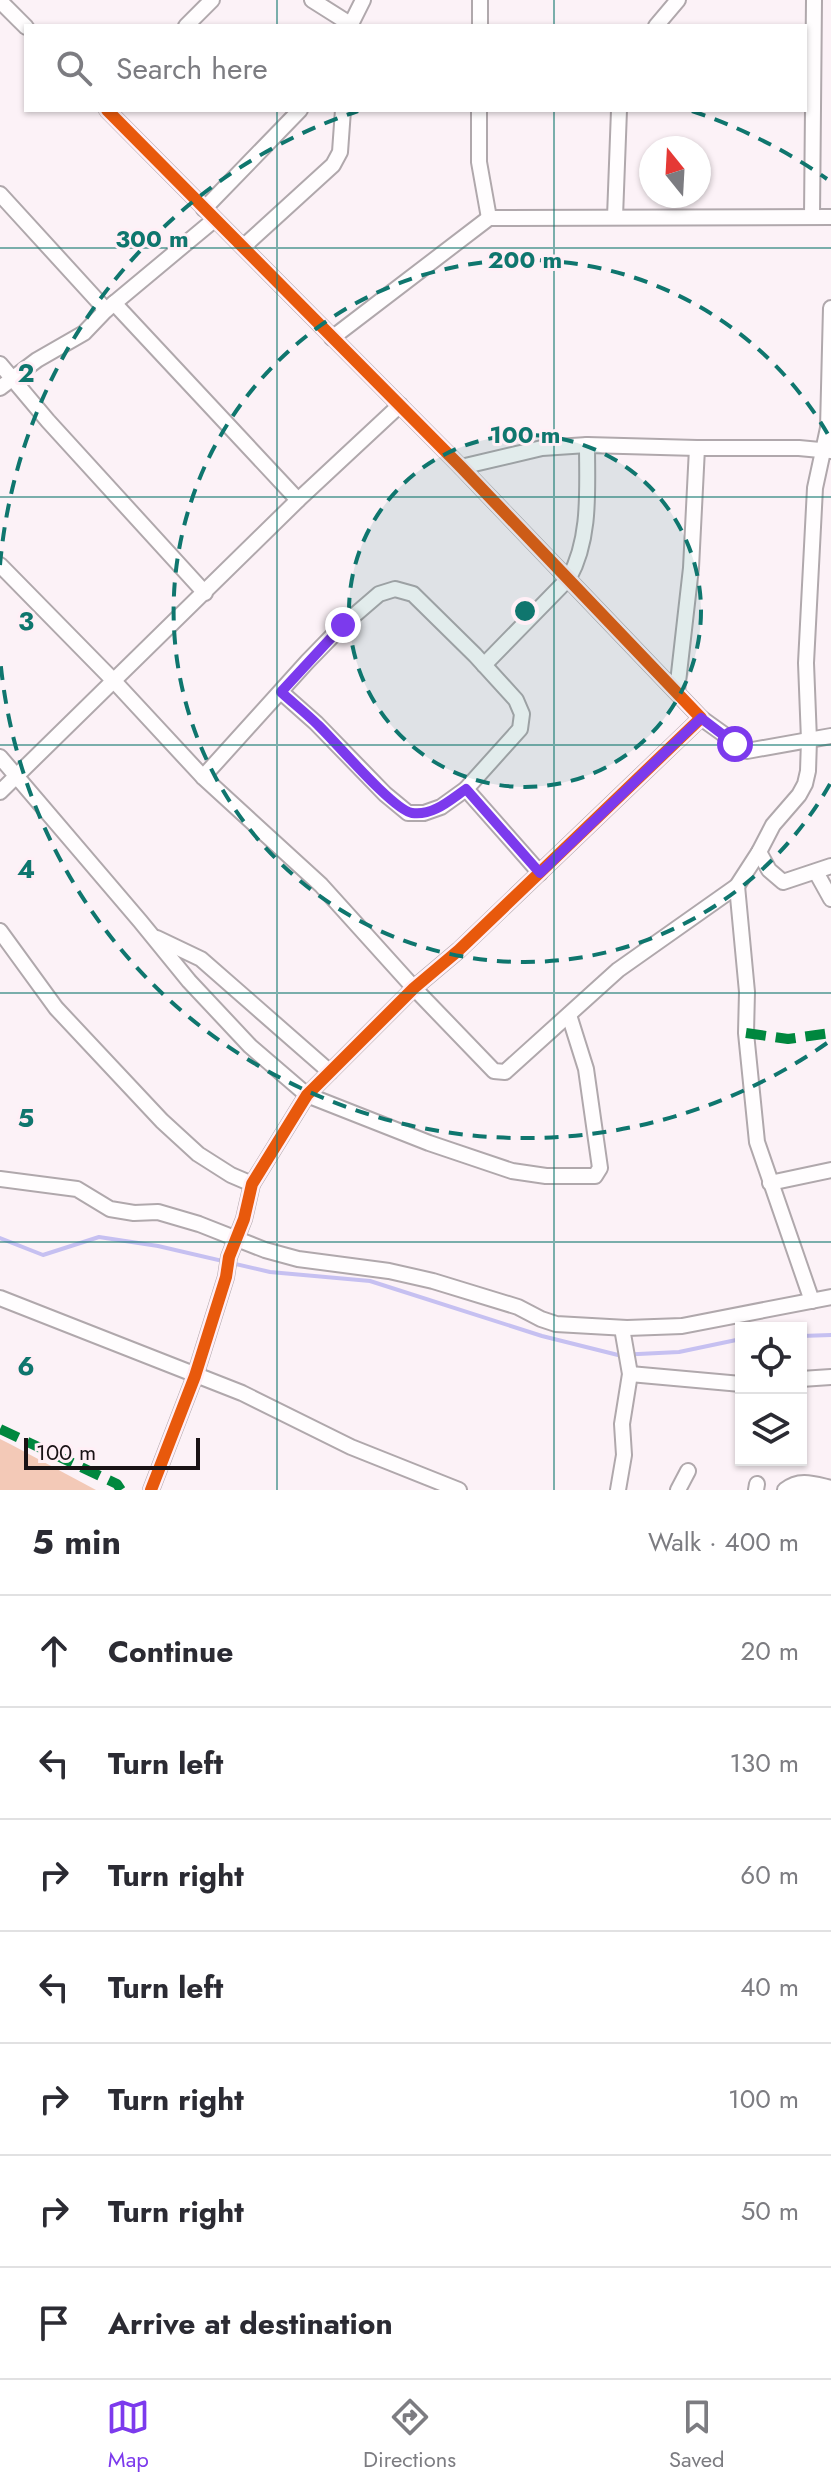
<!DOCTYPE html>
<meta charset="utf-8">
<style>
:root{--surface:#fff;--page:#f2f2f3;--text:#2b2b33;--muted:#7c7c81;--line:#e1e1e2;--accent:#7c3aed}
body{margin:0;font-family:Jost,sans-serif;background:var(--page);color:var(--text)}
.controls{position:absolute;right:24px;bottom:24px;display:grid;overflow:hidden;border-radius:0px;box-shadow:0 2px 6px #0004}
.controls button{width:72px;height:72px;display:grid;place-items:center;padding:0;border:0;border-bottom:2px solid var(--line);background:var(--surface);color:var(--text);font:40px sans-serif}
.compass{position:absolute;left:639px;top:136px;width:72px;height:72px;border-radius:50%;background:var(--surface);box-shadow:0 2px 6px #0004;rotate:342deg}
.scale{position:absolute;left:24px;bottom:20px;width:176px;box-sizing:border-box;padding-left:8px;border:4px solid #191215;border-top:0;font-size:22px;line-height:28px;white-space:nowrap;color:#191215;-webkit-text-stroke:6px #ffeff6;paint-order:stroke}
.stop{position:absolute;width:24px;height:24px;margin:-18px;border:6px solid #7c3aed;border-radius:50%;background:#fff}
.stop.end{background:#7c3aed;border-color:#fff;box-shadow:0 2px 8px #0008}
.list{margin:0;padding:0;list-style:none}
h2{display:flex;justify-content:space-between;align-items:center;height:104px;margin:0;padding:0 32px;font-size:34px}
h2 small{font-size:26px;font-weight:400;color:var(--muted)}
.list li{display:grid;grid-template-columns:52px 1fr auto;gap:24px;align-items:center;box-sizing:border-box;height:112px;padding:0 32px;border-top:2px solid var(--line)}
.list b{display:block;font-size:30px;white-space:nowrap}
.list em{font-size:26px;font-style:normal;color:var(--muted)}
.icon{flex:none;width:44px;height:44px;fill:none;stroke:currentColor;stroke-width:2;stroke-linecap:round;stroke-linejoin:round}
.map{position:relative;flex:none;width:831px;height:1490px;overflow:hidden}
.search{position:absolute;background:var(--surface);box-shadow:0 2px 6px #0004;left:24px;right:24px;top:24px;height:88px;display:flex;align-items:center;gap:20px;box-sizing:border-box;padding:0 28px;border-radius:0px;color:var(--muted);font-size:30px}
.sheet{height:888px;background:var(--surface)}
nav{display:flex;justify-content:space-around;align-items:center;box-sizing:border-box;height:112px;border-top:2px solid var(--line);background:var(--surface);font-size:22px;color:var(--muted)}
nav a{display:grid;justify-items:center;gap:4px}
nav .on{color:var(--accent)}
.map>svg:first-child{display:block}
</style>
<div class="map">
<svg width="831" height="1490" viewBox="0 0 831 1490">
<rect width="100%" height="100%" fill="#fcf2f7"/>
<!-- forest -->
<path fill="#f3c9b7" d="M 0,1439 L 10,1444 L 96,1490 L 0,1490 Z"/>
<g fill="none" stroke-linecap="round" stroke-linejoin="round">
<!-- stream -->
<g stroke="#c6c0f1" stroke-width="4">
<path d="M 0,1238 L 43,1255 L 99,1237 L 158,1246 L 270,1272 L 370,1281 L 542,1336 L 618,1355 L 679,1352 L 741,1339"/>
<path d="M 801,1336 L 831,1335"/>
</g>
<defs>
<g id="minor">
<path d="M 312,0 L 350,24"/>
<path d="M 0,1 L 26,27"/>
<path d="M 186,26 L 212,0"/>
<path d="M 350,26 L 363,0"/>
<path d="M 480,26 L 480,0"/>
<path d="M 656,26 L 678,0"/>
<path d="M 107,110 L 461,467 L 701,718 L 459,950 L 414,988 L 307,1095 L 252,1184 L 244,1219 L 229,1257 L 226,1277 L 195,1376 L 151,1490"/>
<path d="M 479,110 L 479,162 L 489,218"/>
<path d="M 0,194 L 106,310"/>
<path d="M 204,209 L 300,110"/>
<path d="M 812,216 L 814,0"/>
<path d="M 615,217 L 619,110"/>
<path d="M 243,247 L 333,165 L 340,152 L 343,110"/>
<path d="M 114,303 L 298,500"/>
<path d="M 332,338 L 489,218 L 831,217"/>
<path d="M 0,364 L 48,421 L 205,593"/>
<path d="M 0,388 L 37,360 L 84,333 L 106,310 L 214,220"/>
<path d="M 461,467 L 542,448 L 587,445 L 697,448 L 799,448 L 831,451"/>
<path d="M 0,565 L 113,680 L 203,777 L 321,885 L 414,988 L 494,1071 L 505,1072 L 618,970 L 737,886 L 759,852 L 773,825 L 799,795 L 805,784 L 808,771 L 809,740 L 806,663 L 815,488 L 828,428 L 831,308"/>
<path d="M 484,665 L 569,578 C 591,538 587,489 587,445"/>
<path d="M 677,691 L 691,568 L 697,448"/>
<path d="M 701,718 L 747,751 L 831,736"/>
<path d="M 0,757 L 140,921 L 189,981 L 250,1046 L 307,1095 L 429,1143 L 512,1171 L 546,1176 L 595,1176 L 600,1168 L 586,1069 L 569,1015"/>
<path d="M 203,777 L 307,662 L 343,625 L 379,594 L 395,589 L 413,594 L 475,655 L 516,700 L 522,714 L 520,729 L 466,789 L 441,807 L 424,813 L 408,813 L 385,794 L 316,723 L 281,692"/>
<path d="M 466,789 L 540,873"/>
<path d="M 0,792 L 298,500 L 400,405"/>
<path d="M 759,852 L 769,870 L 783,882 L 831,866"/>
<path d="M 816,872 L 831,899"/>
<path d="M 737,886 L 747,992 L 746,1033 L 757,1142 L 812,1301"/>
<path d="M 0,931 L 56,1008 L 162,1121 L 198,1154 L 231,1175 L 252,1184"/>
<path d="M 157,938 L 201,959 L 330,1072"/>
<path d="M 0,1179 L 77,1189 L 110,1209 L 134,1213 L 158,1212 L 199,1224 L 265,1250 L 298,1259 L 389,1271 L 433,1281 L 518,1307 L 541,1319 L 556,1324 L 627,1328 L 682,1326 L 831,1297"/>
<path d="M 770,1183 L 831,1170"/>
<path d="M 0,1298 L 242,1393 L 351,1447 L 459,1490"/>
<path d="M 630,1374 L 741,1384"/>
<path d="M 801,1379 L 831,1377"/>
<path d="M 618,1490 L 624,1455 L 622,1424 L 630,1374 L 622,1328"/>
<path d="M 678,1490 L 688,1471"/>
<path d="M 756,1490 L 757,1484"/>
<path d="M 785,1490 C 800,1478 814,1484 831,1488"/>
</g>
</defs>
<!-- minor casing -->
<use href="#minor" stroke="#b0a8ac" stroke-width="18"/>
<!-- minor -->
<use href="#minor" stroke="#fffdfe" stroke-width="14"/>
<!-- quiet -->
<g stroke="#00873e" stroke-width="10" stroke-dasharray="20 10" stroke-linecap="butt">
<path d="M 746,1033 L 788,1039 L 831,1033"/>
<path d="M 0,1429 L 117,1484 L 121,1490"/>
</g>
<defs>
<path id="cycleway" d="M 107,110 L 461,467 L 701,718 L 459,950 L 414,988 L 307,1095 L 252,1184 L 244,1219 L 229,1257 L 226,1277 L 195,1376 L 151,1490"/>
</defs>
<!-- cycleway casing -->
<use href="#cycleway" stroke="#ffeff6" stroke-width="17"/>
<!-- cycleway -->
<use href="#cycleway" stroke="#e8590c" stroke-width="12"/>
</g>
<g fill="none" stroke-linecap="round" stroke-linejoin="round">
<!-- route -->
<path stroke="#7c3aed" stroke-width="10" d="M 343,625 L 281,692 C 293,703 306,713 318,725 C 335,741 393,810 412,813 C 433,816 450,800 466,789 L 540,873 L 701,718 L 735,744"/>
</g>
<!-- grid -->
<path fill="none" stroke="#0f766e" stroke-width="2" stroke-opacity="0.55" d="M 277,0 L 277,26M 554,0 L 554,26M 277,110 L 277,1490M 554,110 L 554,1490M 0,248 L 831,248M 0,497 L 831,497M 0,745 L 831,745M 0,993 L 831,993M 0,1242 L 831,1242"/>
<!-- distance rings -->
<circle cx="525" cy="611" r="176" fill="#0f766e" fill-opacity=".12"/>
<g fill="none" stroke="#0f766e" stroke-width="4" stroke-dasharray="14 10">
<circle cx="525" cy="611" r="176"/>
<path d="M830 784A351 351 0 1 1 830 438"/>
<path d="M827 1043A527 527 0 0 1 0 657M0 565A527 527 0 0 1 358 111M692 111A527 527 0 0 1 827 179"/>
</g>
<g font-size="26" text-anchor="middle" font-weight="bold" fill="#0f766e" stroke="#ffeff6" stroke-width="6" stroke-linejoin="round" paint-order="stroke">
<text x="26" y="382">2</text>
<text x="26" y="630">3</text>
<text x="26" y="878">4</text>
<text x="26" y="1127">5</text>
<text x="26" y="1375">6</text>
</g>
<circle cx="525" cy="611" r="12" fill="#0f766e" stroke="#ffeff6" stroke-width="4"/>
<g font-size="24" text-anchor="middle" font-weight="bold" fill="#0f766e" stroke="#ffeff6" stroke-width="6" stroke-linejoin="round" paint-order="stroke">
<text x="152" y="247">300 m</text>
<text x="525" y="268">200 m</text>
<text x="525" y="443">100 m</text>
</g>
</svg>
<div class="controls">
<button><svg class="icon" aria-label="locate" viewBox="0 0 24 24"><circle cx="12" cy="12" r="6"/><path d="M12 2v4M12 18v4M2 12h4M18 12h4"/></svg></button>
<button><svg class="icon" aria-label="layers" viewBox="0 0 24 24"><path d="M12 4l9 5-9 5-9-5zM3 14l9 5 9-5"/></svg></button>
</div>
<svg class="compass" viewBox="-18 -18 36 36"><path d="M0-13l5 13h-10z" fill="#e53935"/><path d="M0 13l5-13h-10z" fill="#7c7c81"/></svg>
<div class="scale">100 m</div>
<div class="stop" style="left:735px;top:744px"></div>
<div class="stop end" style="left:343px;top:625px"></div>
<div class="search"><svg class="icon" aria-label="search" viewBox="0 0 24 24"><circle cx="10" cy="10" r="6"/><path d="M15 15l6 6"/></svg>Search here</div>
</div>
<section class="sheet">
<h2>5 min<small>Walk · 400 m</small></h2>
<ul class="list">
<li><svg class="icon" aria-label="ahead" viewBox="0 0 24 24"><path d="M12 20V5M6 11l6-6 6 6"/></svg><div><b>Continue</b></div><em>20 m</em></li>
<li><svg class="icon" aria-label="left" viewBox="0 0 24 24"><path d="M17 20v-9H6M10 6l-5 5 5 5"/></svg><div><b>Turn left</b></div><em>130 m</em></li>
<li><svg class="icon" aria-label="right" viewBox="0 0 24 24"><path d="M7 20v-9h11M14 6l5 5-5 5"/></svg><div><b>Turn right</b></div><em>60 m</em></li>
<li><svg class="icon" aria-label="left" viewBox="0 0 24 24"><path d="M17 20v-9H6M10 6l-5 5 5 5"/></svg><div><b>Turn left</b></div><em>40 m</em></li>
<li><svg class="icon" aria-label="right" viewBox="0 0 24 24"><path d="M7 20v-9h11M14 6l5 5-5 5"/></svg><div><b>Turn right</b></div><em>100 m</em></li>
<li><svg class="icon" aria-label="right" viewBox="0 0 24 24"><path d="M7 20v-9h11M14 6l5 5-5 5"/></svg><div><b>Turn right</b></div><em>50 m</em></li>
<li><svg class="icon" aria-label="arrive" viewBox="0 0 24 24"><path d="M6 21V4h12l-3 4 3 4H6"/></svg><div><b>Arrive at destination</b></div></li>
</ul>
</section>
<nav>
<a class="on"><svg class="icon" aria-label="map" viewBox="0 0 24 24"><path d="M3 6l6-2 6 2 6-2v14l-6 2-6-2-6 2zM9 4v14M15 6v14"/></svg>Map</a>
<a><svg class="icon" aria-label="directions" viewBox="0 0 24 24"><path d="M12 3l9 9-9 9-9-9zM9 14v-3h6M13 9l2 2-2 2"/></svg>Directions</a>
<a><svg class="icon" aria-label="saved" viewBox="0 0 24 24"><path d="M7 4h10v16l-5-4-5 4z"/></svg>Saved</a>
</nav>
